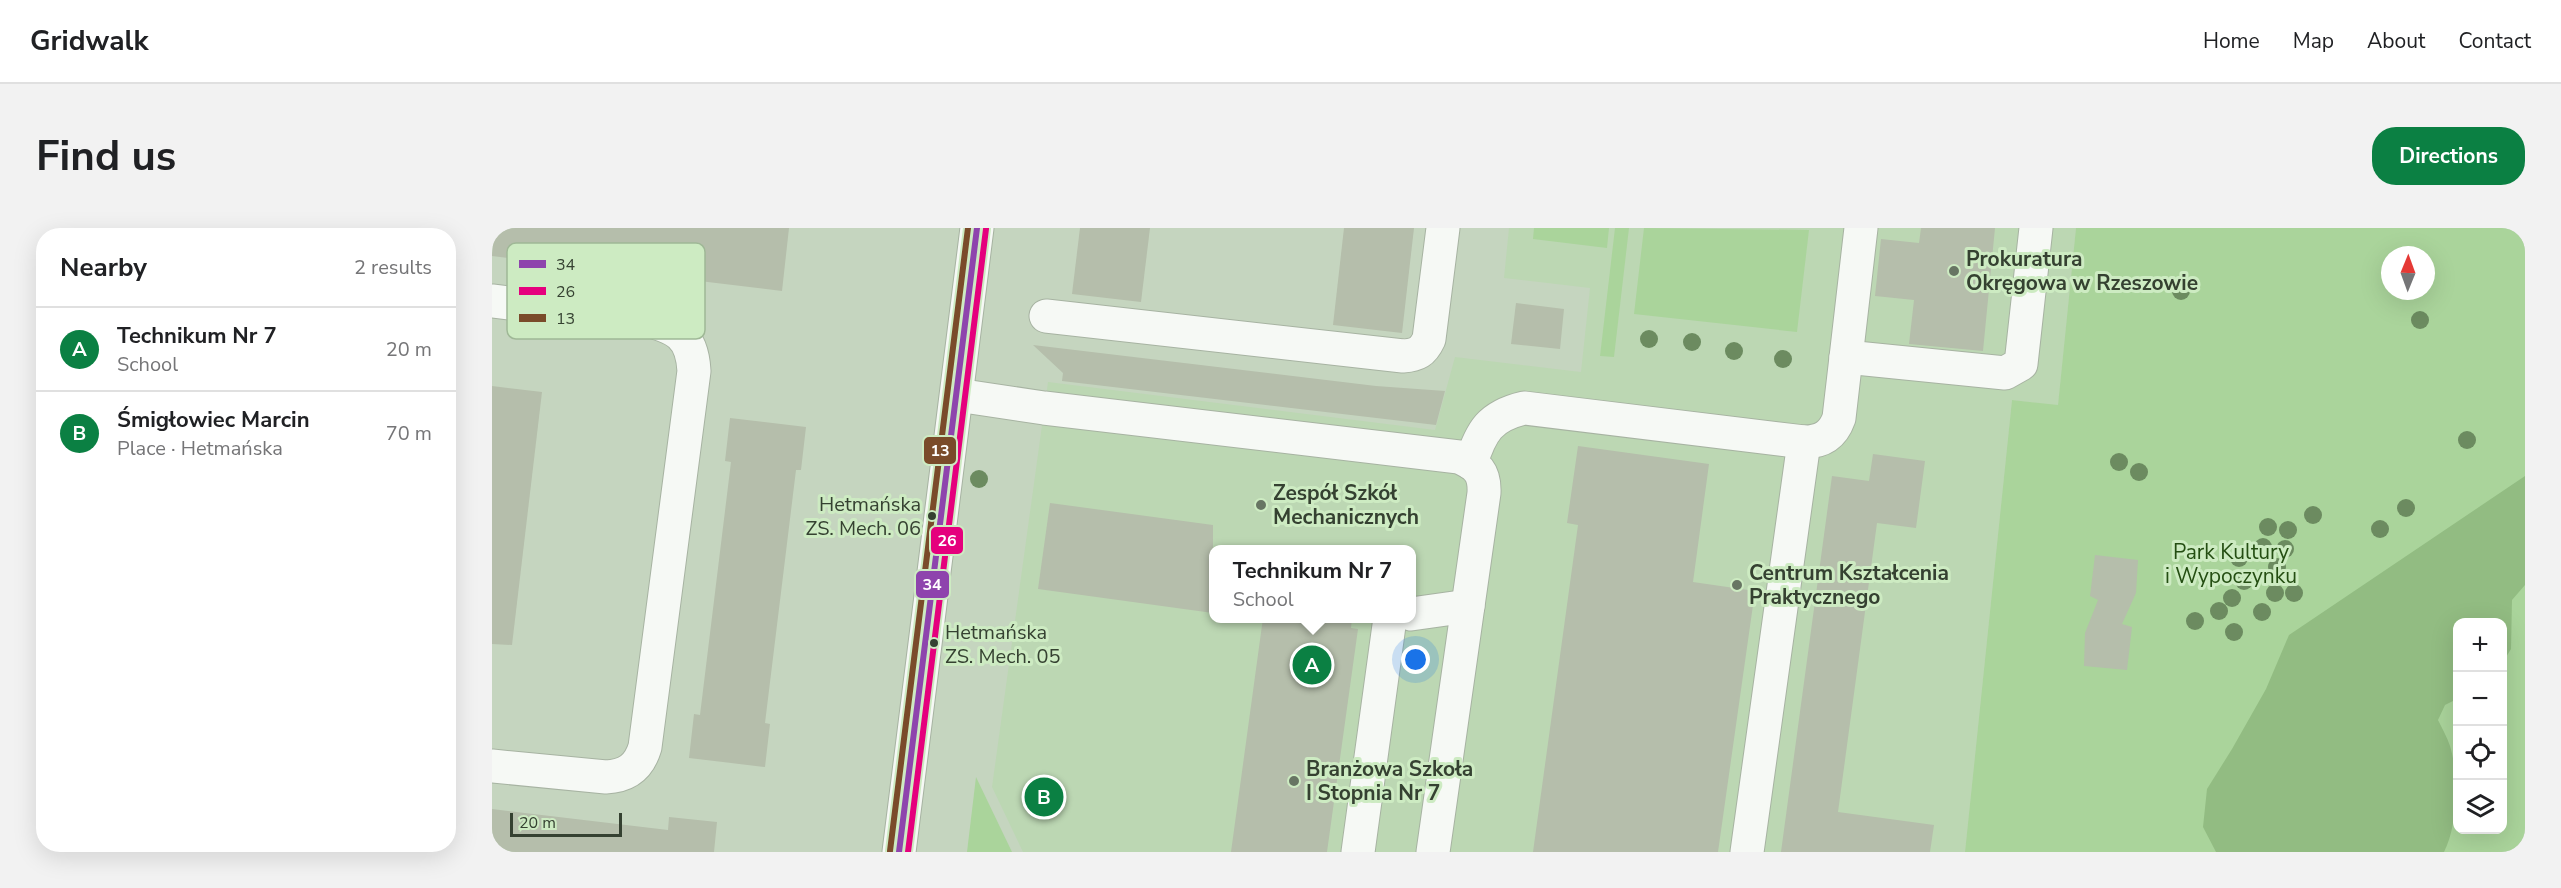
<!DOCTYPE html>
<meta charset="utf-8">
<style>
:root{--surface:#fff;--page:#f2f2f2;--text:#202124;--muted:#757577;--line:#e0e0e0;--accent:#0b8043}
body{margin:0;font-family:"Nunito Sans",sans-serif;background:var(--page);color:var(--text)}
.controls{position:absolute;right:18px;bottom:18px;display:grid;overflow:hidden;border-radius:12px;box-shadow:0 6px 24px #0002}
.controls button{width:54px;height:54px;display:grid;place-items:center;padding:0;border:0;border-bottom:2px solid var(--line);background:var(--surface);color:var(--text);font:30px sans-serif}
.compass{position:absolute;left:1889px;top:18px;width:54px;height:54px;border-radius:50%;background:var(--surface);box-shadow:0 6px 24px #0002;rotate:1deg}
.scale{position:absolute;left:18px;bottom:15px;width:112px;box-sizing:border-box;padding-left:6px;border:3px solid #354131;border-top:0;font-size:16px;line-height:21px;white-space:nowrap;color:#354131;-webkit-text-stroke:4px #cdebc2;paint-order:stroke}
.you{position:absolute;left:924px;top:432px;width:21px;height:21px;margin:-15px;border:4px solid #fff;border-radius:50%;background:#1a73e8;box-shadow:0 0 0 9px #1a73e833}
.badge{display:grid;place-items:center;width:39px;height:39px;border-radius:50%;background:var(--accent);color:#fff;font-size:20px;font-weight:700}
.pin{position:absolute;translate:-50% -50%;border:3px solid #fff;box-shadow:0 2px 6px #0006}
.popup{position:absolute;left:717px;top:317px;width:207px;height:78px;box-sizing:border-box;display:grid;place-content:center;border-radius:12px;background:var(--surface);filter:drop-shadow(0 2px 4px #0005);font-size:20px;white-space:nowrap;color:var(--muted)}
.popup b{font-size:22px;color:var(--text)}
.popup::after{content:'';position:absolute;left:50%;top:100%;margin-left:-12px;border:12px solid transparent;border-top-color:var(--surface)}
.list{margin:0;padding:0;list-style:none}
h2{display:flex;justify-content:space-between;align-items:center;height:78px;margin:0;padding:0 24px;font-size:26px}
h2 small{font-size:20px;font-weight:400;color:var(--muted)}
.list li{display:grid;grid-template-columns:39px 1fr auto;gap:18px;align-items:center;box-sizing:border-box;height:84px;padding:0 24px;border-top:2px solid var(--line)}
.list b{display:block;font-size:22px;white-space:nowrap}
.list p{margin:0;font-size:20px;white-space:nowrap;color:var(--muted)}
.list em{font-size:20px;font-style:normal;color:var(--muted)}
.icon{flex:none;width:33px;height:33px;fill:none;stroke:currentColor;stroke-width:2;stroke-linecap:round;stroke-linejoin:round}
.map{position:relative;flex:none;width:2033px;height:624px;overflow:hidden;border-radius:24px}
header{display:flex;align-items:center;gap:36px;box-sizing:border-box;height:84px;padding:0 30px;background:var(--surface);border-bottom:2px solid var(--line)}
header strong{font-size:28px}
nav{display:flex;gap:33px;margin-inline-start:auto;font-size:21px}
.intro{display:flex;align-items:center;justify-content:space-between;box-sizing:border-box;height:144px;padding:0 36px}
h1{margin:0;font-size:42px}
.button{padding:15px 27px;border-radius:24px;background:var(--accent);color:#fff;font-size:21px;font-weight:700}
main{display:flex;gap:36px;padding:0 36px}
aside{flex:1;background:var(--surface);border-radius:24px;box-shadow:0 6px 24px #0002}
.map>svg:first-child{display:block}
</style>
<header>
<strong>Gridwalk</strong>
<nav><a>Home</a><a>Map</a><a>About</a><a>Contact</a></nav>
</header>
<div class="intro"><h1>Find us</h1><a class="button">Directions</a></div>
<main>
<aside>
<h2>Nearby<small>2 results</small></h2>
<ul class="list">
<li><span class="badge">A</span><div><b>Technikum Nr 7</b><p>School</p></div><em>20 m</em></li>
<li><span class="badge">B</span><div><b>Śmigłowiec Marcin</b><p>Place · Hetmańska</p></div><em>70 m</em></li>
</ul>
</aside>
<div class="map">
<svg width="2033" height="624" viewBox="0 0 2033 624">
<rect width="100%" height="100%" fill="#c5d5bf"/>
<!-- built -->
<path fill="#bcd7b3" fill-rule="evenodd" d="M 1017,0 L 1584,0 L 1566,178 L 1520,172 L 1473,624 L 531,624 L 500,559 L 556,154 L 943,202 L 963,129 L 1089,144 L 1098,60 L 1012,50 ZM 721,322 L 919,322 L 919,390 L 721,390 Z"/>
<!-- green -->
<g fill="#aad49b" fill-rule="evenodd">
<path d="M 1042,0 L 1117,0 L 1115,20 L 1041,11 Z"/>
<path d="M 1123,0 L 1137,0 L 1122,129 L 1108,128 Z"/>
<path d="M 1152,0 L 1317,2 L 1305,104 L 1142,86 Z"/>
<path d="M 1584,0 L 2033,0 L 2033,624 L 1473,624 L 1520,172 L 1566,177 ZM 1898,27 L 1934,27 L 1934,63 L 1898,63 ZM 1966,394 L 2010,394 L 2010,602 L 1966,602 Z"/>
<path d="M 484,549 L 520,624 L 475,624 Z"/>
</g>
<!-- forest -->
<path fill="#92bc82" d="M 2033,248 L 2033,357 L 2020,372 L 2019,421 L 2011,434 L 2010,394 L 1966,394 L 1965,471 L 1953,477 L 1946,492 C 1950,500 1955,509 1958,518 C 1967,547 1966,597 1952,624 L 1724,624 L 1711,599 L 1715,561 L 1740,521 L 1774,461 L 1797,407 Z"/>
<!-- building -->
<g fill="#b5beab">
<path d="M 2,0 L 297,0 L 290,63 L 0,28 Z"/>
<path d="M 588,0 L 658,0 L 649,74 L 580,66 Z"/>
<path d="M 852,0 L 922,0 L 910,105 L 841,97 Z"/>
<path d="M 1429,0 L 1503,0 L 1491,123 L 1417,116 L 1422,72 L 1383,68 L 1389,11 L 1427,15 Z"/>
<path d="M 1024,75 L 1072,81 L 1068,121 L 1019,116 Z"/>
<path d="M 541,117 L 884,158 L 953,163 L 944,197 L 570,153 L 571,145 Z"/>
<path d="M 0,158 L 50,164 L 20,417 L 0,416 Z"/>
<path d="M 238,190 L 314,199 L 309,242 L 304,242 L 273,495 L 278,496 L 273,539 L 197,530 L 202,486 L 208,487 L 239,234 L 233,233 Z"/>
<path d="M 1086,218 L 1217,236 L 1201,354 L 1263,363 L 1226,624 L 1041,624 L 1086,297 L 1075,295 Z"/>
<path d="M 1381,226 L 1433,233 L 1424,300 L 1385,295 L 1346,584 L 1442,597 L 1438,624 L 1289,624 L 1340,248 L 1377,253 Z"/>
<path d="M 558,275 L 721,297 L 721,385 L 546,361 Z"/>
<path d="M 1603,327 L 1646,332 L 1644,365 L 1630,396 L 1640,399 L 1635,442 L 1592,438 L 1593,405 L 1606,372 L 1598,368 Z"/>
<path d="M 771,390 L 860,390 L 859,400 L 866,401 L 835,624 L 739,624 Z"/>
<path d="M 0,581 L 176,602 L 177,589 L 225,594 L 222,624 L 0,624 Z"/>
</g>
<g fill="none" stroke-linecap="round" stroke-linejoin="round">
<defs>
<g id="minor">
<path d="M 0,73 L 152,91 C 184,100 200,106 202,143 L 153,519 C 147,539 135,548 114,549 L 0,538"/>
<path d="M 554,88 L 911,128 C 925,127 931,124 937,111 L 951,0"/>
<path d="M 1354,129 L 1513,145 L 1529,136 L 1544,0"/>
<path d="M 465,167 L 552,180 L 967,229 C 985,237 993,244 992,265 L 941,624"/>
<path d="M 979,235 C 989,203 998,188 1032,180 L 1312,214 C 1330,214 1341,207 1347,190 L 1369,0"/>
<path d="M 919,386 L 976,378"/>
<path d="M 407,624 L 485,0"/>
<path d="M 866,624 L 898,390"/>
<path d="M 1255,624 L 1312,214"/>
</g>
</defs>
<!-- minor casing -->
<use href="#minor" stroke="#a7b3a2" stroke-width="35"/>
<!-- minor -->
<use href="#minor" stroke="#f6f9f5" stroke-width="33"/>
<defs>
<path id="bus-1" d="M 407,624 L 485,0"/>
<path id="bus-2" d="M 416,624 L 494,1"/>
<path id="bus-3" d="M 398,623 L 476,0"/>
</defs>
<!-- bus-1 casing -->
<use href="#bus-1" stroke="#cdebc2" stroke-width="10"/>
<!-- bus-2 casing -->
<use href="#bus-2" stroke="#cdebc2" stroke-width="10"/>
<!-- bus-3 casing -->
<use href="#bus-3" stroke="#cdebc2" stroke-width="10"/>
<!-- bus-1 -->
<use href="#bus-1" stroke="#8e44ad" stroke-width="6"/>
<!-- bus-2 -->
<use href="#bus-2" stroke="#e5007d" stroke-width="6"/>
<!-- bus-3 -->
<use href="#bus-3" stroke="#7a4b2a" stroke-width="6"/>
</g>
<!-- trees -->
<g fill="#6c8b60">
<circle cx="1689" cy="63" r="9"/>
<circle cx="1928" cy="92" r="9"/>
<circle cx="1157" cy="111" r="9"/>
<circle cx="1200" cy="114" r="9"/>
<circle cx="1242" cy="123" r="9"/>
<circle cx="1291" cy="131" r="9"/>
<circle cx="1975" cy="212" r="9"/>
<circle cx="1627" cy="234" r="9"/>
<circle cx="1647" cy="244" r="9"/>
<circle cx="487" cy="251" r="9"/>
<circle cx="1914" cy="280" r="9"/>
<circle cx="1821" cy="287" r="9"/>
<circle cx="1776" cy="299" r="9"/>
<circle cx="1888" cy="301" r="9"/>
<circle cx="1796" cy="302" r="9"/>
<circle cx="1771" cy="319" r="9"/>
<circle cx="1793" cy="321" r="9"/>
<circle cx="1747" cy="330" r="9"/>
<circle cx="1785" cy="339" r="9"/>
<circle cx="1752" cy="353" r="9"/>
<circle cx="1783" cy="365" r="9"/>
<circle cx="1802" cy="365" r="9"/>
<circle cx="1740" cy="370" r="9"/>
<circle cx="1727" cy="383" r="9"/>
<circle cx="1770" cy="384" r="9"/>
<circle cx="1703" cy="393" r="9"/>
<circle cx="1742" cy="404" r="9"/>
</g>
<!-- markers -->
<g fill="#677563" stroke="#cdebc2" stroke-width="2">
<circle cx="1462" cy="43" r="6"/>
<circle cx="769" cy="277" r="6"/>
<circle cx="1245" cy="357" r="6"/>
<circle cx="802" cy="553" r="6"/>
</g>
<g fill="#354131" stroke="#cdebc2" stroke-width="2">
<circle cx="440" cy="288" r="5"/>
<circle cx="442" cy="415" r="5"/>
</g>
<g text-anchor="middle" dominant-baseline="central" stroke-width="6" stroke-linejoin="round" paint-order="stroke">
<!-- bus labels -->
<g font-size="20" fill="#354131" stroke="#cdebc2" text-anchor="end">
<text x="429" y="276">Hetmańska<tspan x="429" dy="24">ZS. Mech. 06</tspan></text>
<text x="453" y="404" text-anchor="start">Hetmańska<tspan x="453" dy="24">ZS. Mech. 05</tspan></text>
</g>
<!-- poi labels -->
<g font-size="21" font-weight="bold" fill="#354131" stroke="#cdebc2" text-anchor="start">
<text x="1474" y="31">Prokuratura<tspan x="1474" dy="24">Okręgowa w Rzeszowie</tspan></text>
<text x="781" y="265">Zespół Szkół<tspan x="781" dy="24">Mechanicznych</tspan></text>
<text x="1257" y="345">Centrum Kształcenia<tspan x="1257" dy="24">Praktycznego</tspan></text>
<text x="814" y="541">Branżowa Szkoła<tspan x="814" dy="24">I Stopnia Nr 7</tspan></text>
</g>
<!-- park labels -->
<g font-size="21" fill="#244e12" stroke="#cdebc2">
<text x="1739" y="324">Park Kultury<tspan x="1739" dy="24">i Wypoczynku</tspan></text>
</g>
</g>
<!-- legend -->
<rect x="15" y="15" width="198" height="96" rx="9" fill="#cdebc2" stroke="#9fb896" stroke-width="1.5"/>
<rect x="27" y="32" width="27" height="8" fill="#8e44ad"/>
<rect x="27" y="59" width="27" height="8" fill="#e5007d"/>
<rect x="27" y="86" width="27" height="8" fill="#7a4b2a"/>
<g font-size="16" fill="#354131">
<text x="64" y="42">34</text>
<text x="64" y="69">26</text>
<text x="64" y="96">13</text>
</g>
<g stroke="#cdebc2" stroke-width="2">
<rect x="431" y="208" width="34" height="29" rx="6" fill="#7a4b2a"/>
<rect x="438" y="298" width="34" height="29" rx="6" fill="#e5007d"/>
<rect x="423" y="342" width="35" height="29" rx="6" fill="#8e44ad"/>
</g>
<g font-size="16" text-anchor="middle" font-weight="bold" fill="#fff">
<text x="448" y="228">13</text>
<text x="455" y="318">26</text>
<text x="440" y="362">34</text>
</g>
</svg>
<div class="controls">
<button>+</button>
<button>−</button>
<button><svg class="icon" aria-label="locate" viewBox="0 0 24 24"><circle cx="12" cy="12" r="6"/><path d="M12 2v4M12 18v4M2 12h4M18 12h4"/></svg></button>
<button><svg class="icon" aria-label="layers" viewBox="0 0 24 24"><path d="M12 4l9 5-9 5-9-5zM3 14l9 5 9-5"/></svg></button>
</div>
<svg class="compass" viewBox="-18 -18 36 36"><path d="M0-13l5 13h-10z" fill="#e53935"/><path d="M0 13l5-13h-10z" fill="#757577"/></svg>
<div class="scale">20 m</div>
<div class="you"></div>
<div class="pin badge" style="left:820px;top:437px">A</div>
<div class="popup"><b>Technikum Nr 7</b>School</div>
<div class="pin badge" style="left:552px;top:569px">B</div>
</div>
</main>
